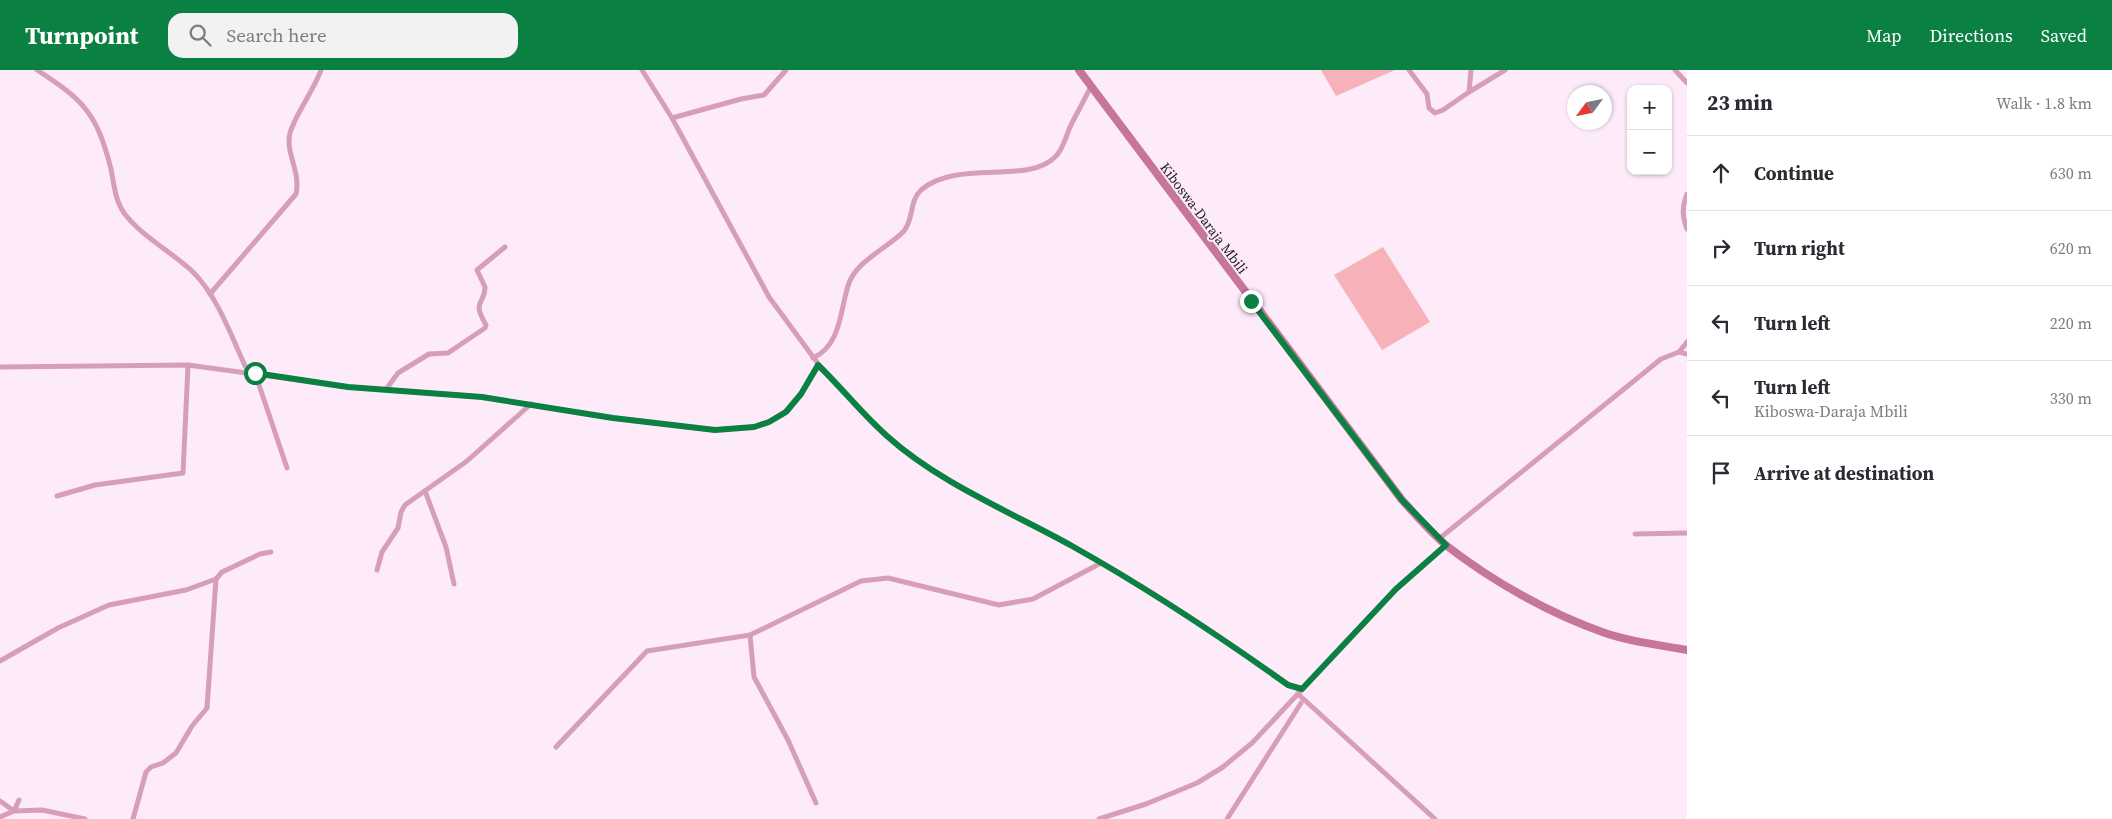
<!DOCTYPE html>
<meta charset="utf-8">
<style>
:root{--surface:#fff;--page:#f2f2f3;--text:#2b2b33;--muted:#7c7c81;--line:#e1e1e2;--accent:#0b8043}
body{margin:0;font-family:"Source Serif 4",serif;background:var(--page);color:var(--text)}
.controls{position:absolute;right:15px;top:15px;display:grid;overflow:hidden;border-radius:10px;box-shadow:0 1px 4px #0004}
.controls button{width:45px;height:45px;display:grid;place-items:center;padding:0;border:0;border-bottom:1px solid var(--line);background:var(--surface);color:var(--text);font:25px sans-serif}
.compass{position:absolute;left:1567px;top:15px;width:45px;height:45px;border-radius:50%;background:var(--surface);box-shadow:0 1px 4px #0004;rotate:237deg}
.stop{position:absolute;width:15px;height:15px;margin:-11px;border:4px solid #0b8043;border-radius:50%;background:#fff}
.stop.end{background:#0b8043;border-color:#fff;box-shadow:0 1px 5px #0008}
.list{margin:0;padding:0;list-style:none}
h2{display:flex;justify-content:space-between;align-items:center;height:65px;margin:0;padding:0 20px;font-size:21px}
h2 small{font-size:16px;font-weight:400;color:var(--muted)}
.list li{display:grid;grid-template-columns:32px 1fr auto;gap:15px;align-items:center;box-sizing:border-box;height:75px;padding:0 20px;border-top:1px solid var(--line)}
.list b{display:block;font-size:19px;white-space:nowrap}
.list p{margin:0;font-size:16px;white-space:nowrap;color:var(--muted)}
.list em{font-size:16px;font-style:normal;color:var(--muted)}
.icon{flex:none;width:28px;height:28px;fill:none;stroke:currentColor;stroke-width:2;stroke-linecap:round;stroke-linejoin:round}
.map{position:relative;flex:none;width:1687px;height:749px;overflow:hidden}
header{display:flex;align-items:center;gap:30px;box-sizing:border-box;height:70px;padding:0 25px;background:var(--accent);color:#fff}
header strong{font-size:24px}
nav{display:flex;gap:28px;margin-inline-start:auto;font-size:18px}
.search{width:350px;height:45px;background:var(--page);display:flex;align-items:center;gap:12px;box-sizing:border-box;padding:0 18px;border-radius:15px;color:var(--muted);font-size:19px}
main{display:flex}
aside{flex:1;background:var(--surface)}
.map>svg:first-child{display:block}
</style>
<header>
<strong>Turnpoint</strong>
<div class="search"><svg class="icon" aria-label="search" viewBox="0 0 24 24"><circle cx="10" cy="10" r="6"/><path d="M15 15l6 6"/></svg>Search here</div>
<nav><a>Map</a><a>Directions</a><a>Saved</a></nav>
</header>
<main>
<div class="map">
<svg width="1687" height="749" viewBox="0 0 1687 749">
<rect width="100%" height="100%" fill="#fdebfa"/>
<!-- green -->
<g fill="#f7b2b9">
<path d="M 1321,0 L 1395,0 L 1336,26 Z"/>
<path d="M 1383,177 L 1430,252 L 1382,280 L 1334,205 Z"/>
</g>
<g fill="none" stroke-linecap="round" stroke-linejoin="round">
<!-- street -->
<g stroke="#d79fb7" stroke-width="5">
<path d="M 37,0 C 85,31 97,44 111,99 C 114,114 115,130 124,143 C 142,167 172,182 193,202 C 219,228 232,269 248,302"/>
<path d="M 642,0 L 672,48 L 769,227 L 819,295"/>
<path d="M 1409,0 L 1427,24 L 1429,38 L 1435,43 L 1443,40 L 1469,22 L 1471,0"/>
<path d="M 1675,0 L 1687,13"/>
<path d="M 1469,22 L 1505,0"/>
<path d="M 672,48 L 741,29 L 764,25 L 786,0"/>
<path d="M 1687,124 C 1682,137 1682,146 1687,159"/>
<path d="M 210,224 L 296,124 C 301,101 285,83 290,63 C 295,45 314,20 321,0"/>
<path d="M 1679,282 L 1687,272"/>
<path d="M 813,288 C 841,275 840,241 848,216 C 855,191 887,179 904,161 C 914,149 909,131 921,120 C 957,89 1028,115 1055,87 C 1064,79 1066,64 1072,53 C 1078,41 1085,29 1091,16"/>
<path d="M 0,297 L 188,295 L 348,317 L 482,327 L 613,348 L 715,360 L 754,357 L 769,352 L 786,341 L 801,324 L 819,295 C 842,318 862,345 887,366 C 939,413 1011,443 1072,476 C 1147,517 1218,565 1289,615 L 1302,619"/>
<path d="M 255,303 L 287,398"/>
<path d="M 387,318 L 398,303 L 429,284 L 448,283 L 485,258 L 486,255 C 471,229 485,236 485,217 L 477,200 L 505,177"/>
<path d="M 425,421 L 446,477 L 454,514"/>
<path d="M 57,426 L 95,415 L 183,403 L 188,295"/>
<path d="M 1635,464 L 1687,463"/>
<path d="M 1440,468 L 1661,289 L 1679,282 L 1687,284"/>
<path d="M 377,500 L 382,482 L 398,458 L 401,442 L 405,435 L 467,391 L 531,334"/>
<path d="M 750,565 L 754,607 L 788,670 L 816,733"/>
<path d="M 0,591 L 58,558 L 109,535 L 186,520 L 216,509 L 222,502 L 260,484 L 271,482"/>
<path d="M 1298,624 L 1435,749"/>
<path d="M 556,677 L 647,581 L 750,565 L 861,511 L 888,508 L 999,535 L 1033,529 L 1101,493"/>
<path d="M 0,731 L 14,741 L 42,740 L 85,749"/>
<path d="M 0,747 L 14,741 L 19,730"/>
<path d="M 133,749 L 146,702 L 151,697 L 163,693 L 176,683 L 192,656 L 207,638 L 216,509"/>
<path d="M 1099,749 L 1146,734 L 1197,713 L 1223,697 L 1252,673 L 1396,519 L 1446,475"/>
<path d="M 1227,749 L 1301,633"/>
</g>
<!-- secondary -->
<path stroke="#c6769a" stroke-width="8" d="M 1079,0 L 1402,430 C 1416,445 1431,463 1447,476 C 1492,511 1550,544 1605,563 C 1631,572 1659,575 1687,580"/>
</g>
<g fill="none" stroke-linecap="round" stroke-linejoin="round">
<!-- route -->
<path stroke="#0b8043" stroke-width="6" d="M 255,303 L 348,317 L 482,327 L 613,348 L 715,360 L 754,357 L 769,352 L 786,342 L 801,324 L 818,295 C 842,318 862,344 887,366 C 939,413 1011,442 1072,476 C 1147,518 1218,565 1288,615 L 1302,619 L 1396,519 L 1446,475 L 1402,430 L 1251,231"/>
</g>
<g text-anchor="middle" dominant-baseline="central" stroke-width="4" stroke-linejoin="round" paint-order="stroke">
<!-- street labels -->
<g font-size="14" fill="#231c22" stroke="#fdebfa">
<text transform="translate(1204 148) rotate(53)">Kiboswa-Daraja Mbili</text>
</g>
</g>
</svg>
<div class="controls">
<button>+</button>
<button>−</button>
</div>
<svg class="compass" viewBox="-18 -18 36 36"><path d="M0-13l5 13h-10z" fill="#e53935"/><path d="M0 13l5-13h-10z" fill="#7c7c81"/></svg>
<div class="stop" style="left:255px;top:303px"></div>
<div class="stop end" style="left:1251px;top:231px"></div>
</div>
<aside>
<h2>23 min<small>Walk · 1.8 km</small></h2>
<ul class="list">
<li><svg class="icon" aria-label="ahead" viewBox="0 0 24 24"><path d="M12 20V5M6 11l6-6 6 6"/></svg><div><b>Continue</b></div><em>630 m</em></li>
<li><svg class="icon" aria-label="right" viewBox="0 0 24 24"><path d="M7 20v-9h11M14 6l5 5-5 5"/></svg><div><b>Turn right</b></div><em>620 m</em></li>
<li><svg class="icon" aria-label="left" viewBox="0 0 24 24"><path d="M17 20v-9H6M10 6l-5 5 5 5"/></svg><div><b>Turn left</b></div><em>220 m</em></li>
<li><svg class="icon" aria-label="left" viewBox="0 0 24 24"><path d="M17 20v-9H6M10 6l-5 5 5 5"/></svg><div><b>Turn left</b><p>Kiboswa-Daraja Mbili</p></div><em>330 m</em></li>
<li><svg class="icon" aria-label="arrive" viewBox="0 0 24 24"><path d="M6 21V4h12l-3 4 3 4H6"/></svg><div><b>Arrive at destination</b></div></li>
</ul>
</aside>
</main>
